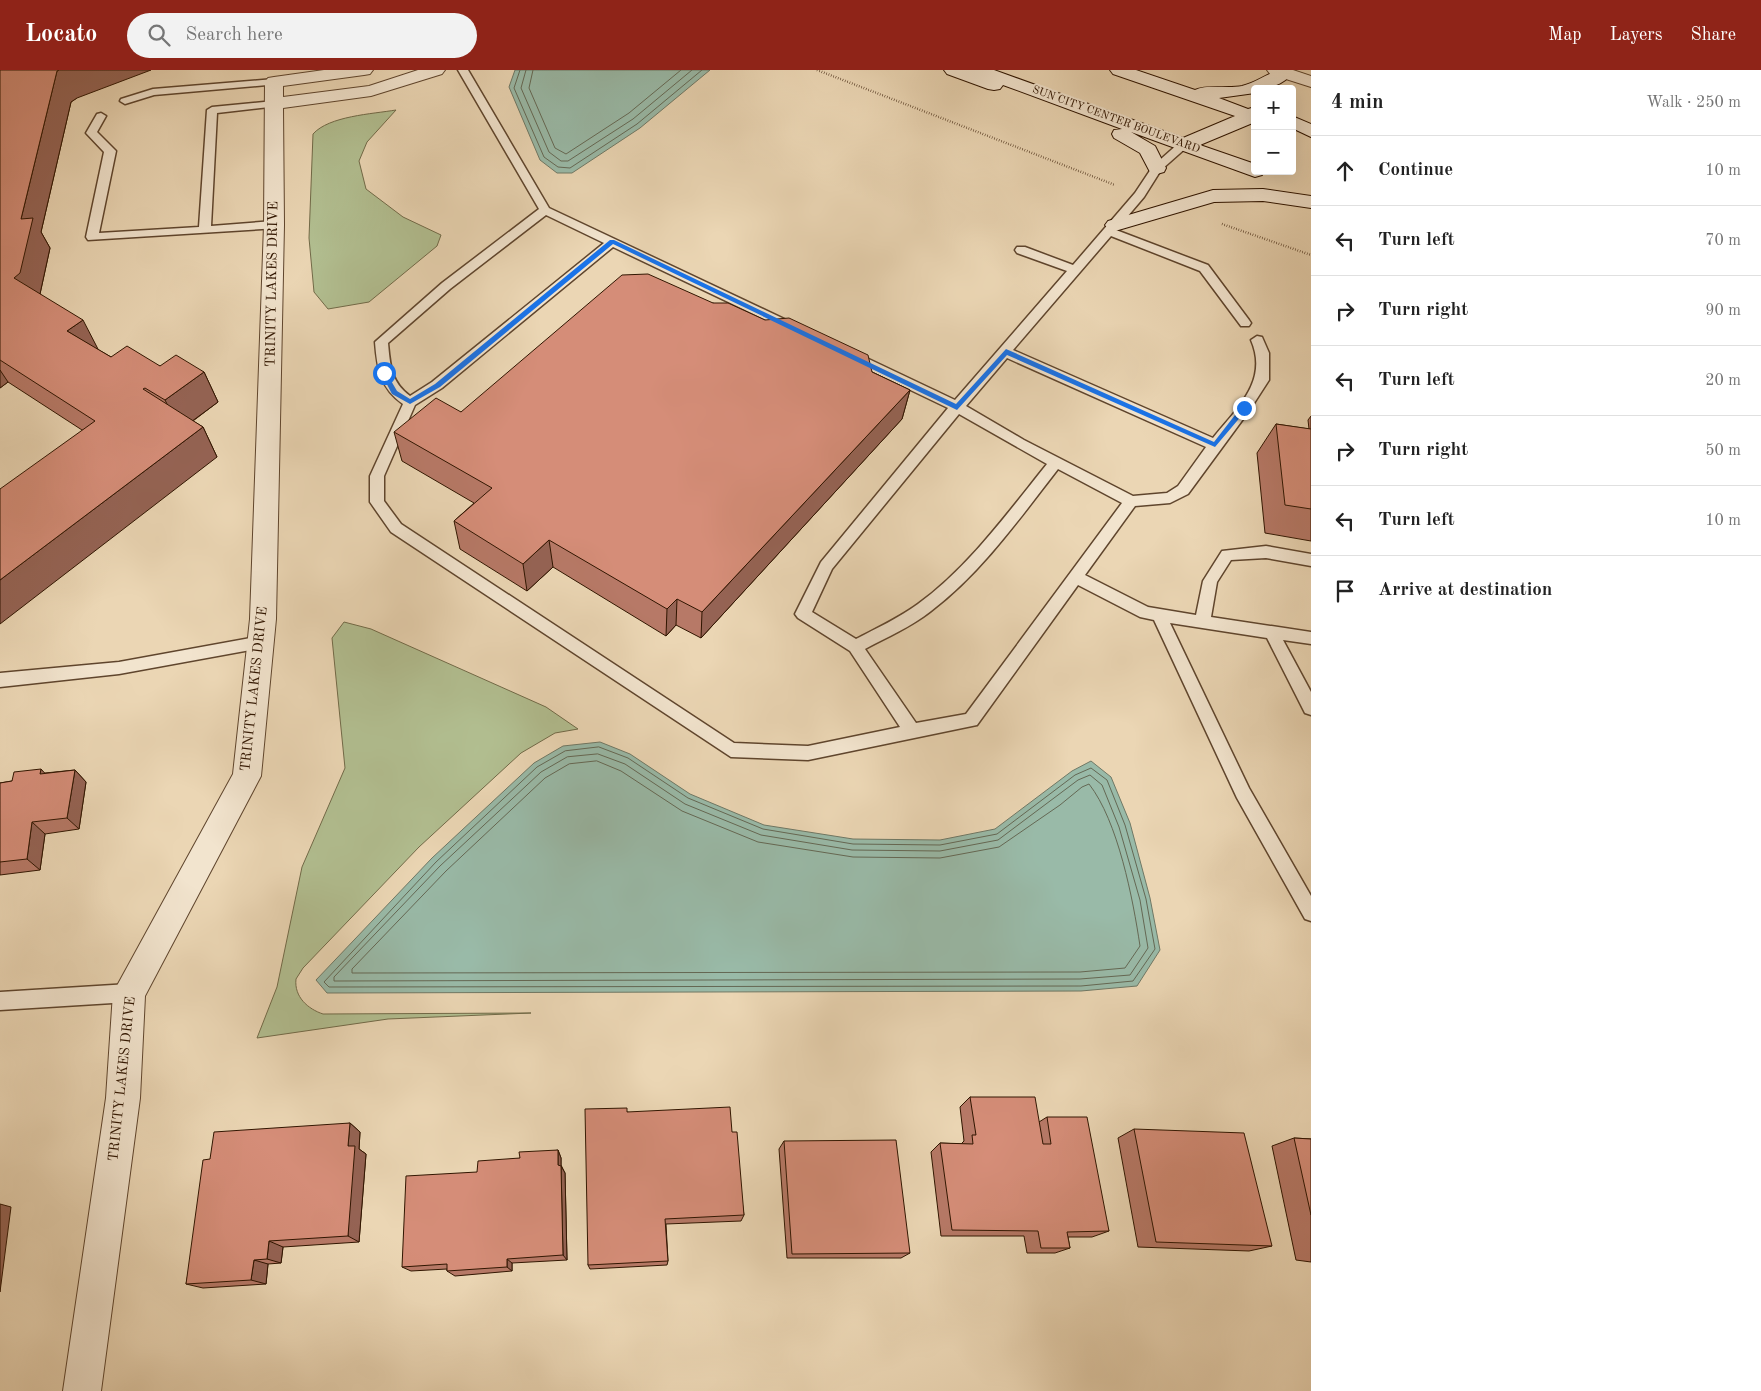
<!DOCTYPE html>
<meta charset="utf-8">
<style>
:root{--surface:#fff;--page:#f2f2f2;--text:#222;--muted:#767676;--line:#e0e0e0;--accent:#8f2418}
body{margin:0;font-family:"Old Standard TT",serif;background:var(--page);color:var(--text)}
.controls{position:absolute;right:15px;top:15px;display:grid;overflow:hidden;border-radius:5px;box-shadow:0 5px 20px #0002}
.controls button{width:45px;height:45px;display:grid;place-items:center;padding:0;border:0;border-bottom:1px solid var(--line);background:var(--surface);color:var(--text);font:25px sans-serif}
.stop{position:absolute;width:15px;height:15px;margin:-11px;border:4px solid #1a73e8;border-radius:50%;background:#fff}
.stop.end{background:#1a73e8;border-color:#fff;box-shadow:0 1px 5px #0008}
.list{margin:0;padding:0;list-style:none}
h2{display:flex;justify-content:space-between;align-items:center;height:65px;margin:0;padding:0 20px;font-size:21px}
h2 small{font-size:16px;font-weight:400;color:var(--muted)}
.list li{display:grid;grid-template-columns:32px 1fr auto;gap:15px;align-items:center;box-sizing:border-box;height:70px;padding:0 20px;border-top:1px solid var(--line)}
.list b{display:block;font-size:19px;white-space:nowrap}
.list em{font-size:16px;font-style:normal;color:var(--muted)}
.icon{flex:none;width:28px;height:28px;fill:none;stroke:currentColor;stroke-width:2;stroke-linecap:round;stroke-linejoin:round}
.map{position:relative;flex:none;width:1311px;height:1321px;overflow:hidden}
header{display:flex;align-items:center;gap:30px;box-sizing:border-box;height:70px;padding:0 25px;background:var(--accent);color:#fff}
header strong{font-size:24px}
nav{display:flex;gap:28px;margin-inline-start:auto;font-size:18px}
.search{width:350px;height:45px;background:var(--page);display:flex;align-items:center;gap:12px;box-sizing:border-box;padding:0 18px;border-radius:28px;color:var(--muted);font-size:19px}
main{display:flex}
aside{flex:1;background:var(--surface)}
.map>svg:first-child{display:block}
</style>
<header>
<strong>Locato</strong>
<div class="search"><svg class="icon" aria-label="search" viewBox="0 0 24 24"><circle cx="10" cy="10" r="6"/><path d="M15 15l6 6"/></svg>Search here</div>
<nav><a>Map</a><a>Layers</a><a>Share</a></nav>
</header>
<main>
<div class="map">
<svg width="1311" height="1321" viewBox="0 0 1311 1321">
<rect width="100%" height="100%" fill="#ebd6b4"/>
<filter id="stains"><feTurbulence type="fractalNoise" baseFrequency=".004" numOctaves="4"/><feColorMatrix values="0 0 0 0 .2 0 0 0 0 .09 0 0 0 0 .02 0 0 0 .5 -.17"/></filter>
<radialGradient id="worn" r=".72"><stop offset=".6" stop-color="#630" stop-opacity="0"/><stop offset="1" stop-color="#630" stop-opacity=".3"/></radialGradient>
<!-- green -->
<g fill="#b2bf91" stroke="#716a48">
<path d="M 396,40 L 367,72 L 359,91 L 366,119 L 403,147 L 441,165 L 437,176 L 369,232 L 328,239 L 314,222 L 309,168 L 313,64 C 329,46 372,44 396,40 Z"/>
<path d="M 344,552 L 371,559 L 546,637 L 578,659 L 555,663 L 521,683 L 419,777 L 303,898 L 296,909 C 294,927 308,939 323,944 L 531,943 L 388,949 L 257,968 L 277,917 L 302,797 L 345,698 L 332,568 Z"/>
</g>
<!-- water -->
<g fill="#99baa8" stroke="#6f7865">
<path d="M 515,0 L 710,0 L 640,58 L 572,103 L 557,103 L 540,90 L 509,17 Z"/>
<path d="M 600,672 L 630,684 L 690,724 L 764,755 L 853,769 L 940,770 L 995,759 L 1072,701 L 1091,691 L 1111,707 L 1130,753 L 1150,828 L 1160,880 L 1137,916 L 1081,921 L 327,923 L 316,910 L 432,788 L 534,693 L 563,676 Z"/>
</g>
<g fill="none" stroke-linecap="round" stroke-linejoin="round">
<!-- shore -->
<g stroke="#646854" stroke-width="1">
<path d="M 520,0 L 514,18 L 544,87 L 558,97 L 570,98 L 637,54 L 702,0"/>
<path d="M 526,0 L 521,18 L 549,82 L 561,91 L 568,91 L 633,49 L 692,0"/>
<path d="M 533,0 L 529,18 L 555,78 L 566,84 L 629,43 L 681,0"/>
<path d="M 599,677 L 628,688 L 688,728 L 763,759 L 853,774 L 940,775 L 997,764 L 1075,705 L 1091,698 L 1107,710 L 1125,755 L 1146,829 L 1155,879 L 1133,911 L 1081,916 L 329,917 L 324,912 L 436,792 L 537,697 L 565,681 Z"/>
<path d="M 598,684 L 625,694 L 685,734 L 761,765 L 852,780 L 940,781 L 998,770 L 1078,710 L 1090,705 L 1102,715 L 1119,757 L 1140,830 L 1148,878 L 1130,905 L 1080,909 L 334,911 L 334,907 L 440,796 L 541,702 L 567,687 Z"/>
<path d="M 597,691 L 621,701 L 682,741 L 758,772 L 853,787 L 940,788 L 999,777 L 1060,735 L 1082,717 L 1089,714 C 1118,751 1133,829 1140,876 L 1125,898 L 1080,902 L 352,903 L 352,899 L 446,801 L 545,708 L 569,694 Z"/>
</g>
<defs>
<g id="lane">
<path d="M 458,0 L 468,0 L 549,138 L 797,255 L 799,258 L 797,261 L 789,261 L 613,177 L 442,318 L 415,335 L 384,406 L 384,431 L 401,454 L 734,673 L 808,676 L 900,657 L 850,581 L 798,548 L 795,544 L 821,492 L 948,338 L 846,289 L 845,286 L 846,283 L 856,283 L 955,330 L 1067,201 L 1017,183 L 1015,180 L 1017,177 L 1025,177 L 1073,195 L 1135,123 L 1153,96 L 1179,73 L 1187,73 L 1189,75 L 1187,77 L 1161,100 L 1144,127 L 1116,160 L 1208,195 L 1249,250 L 1251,253 L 1249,256 L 1241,256 L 1200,201 L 1111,166 L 1013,280 L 1213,368 C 1237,338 1269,311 1251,270 L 1257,266 L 1262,267 L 1269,283 L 1269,310 L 1249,341 L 1188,424 L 1170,433 L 1135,436 L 1085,505 L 1148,537 L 1196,545 L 1203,511 L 1222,481 L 1266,476 L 1311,484 L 1311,496 L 1266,488 L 1231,490 L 1217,512 L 1211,547 L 1311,562 L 1311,574 L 1283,570 L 1311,622 L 1311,645 L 1305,643 L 1267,568 L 1170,553 L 1249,718 L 1311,826 L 1311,851 L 1305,849 L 1237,728 L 1154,550 L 1140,547 L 1078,515 L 977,655 L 808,690 L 731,687 L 391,462 L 370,432 L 370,406 L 403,334 C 380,318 377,298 375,272 L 442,213 L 539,139 ZM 546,145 L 604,173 L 432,312 L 410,326 C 391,312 390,295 388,273 L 450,219 ZM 1007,288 L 1206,377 L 1178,416 L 1167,423 L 1133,426 L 1024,370 L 966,336 ZM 959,344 L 1047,394 C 1009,441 968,498 918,534 C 899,548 877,558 856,569 L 812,542 L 832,499 ZM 1058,399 L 1122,433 L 966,644 L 916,653 L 865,579 C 887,567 911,557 931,541 C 981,503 1020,448 1058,399 Z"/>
<path d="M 274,9 L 279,12 L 278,14 L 154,25 L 125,34 L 120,31 L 121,29 L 153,19 Z"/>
<path d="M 274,31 L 279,34 L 278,36 L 217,43 L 211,156 L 274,151 L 280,155 L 278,158 L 88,170 L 86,167 L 104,82 L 86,63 L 97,44 L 101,43 L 106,46 L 97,62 L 116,81 L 99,163 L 199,157 L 207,40 L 212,37 Z"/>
<path d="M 261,566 L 266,568 L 269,572 L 266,576 L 261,578 L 119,604 L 0,617 L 0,603 L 119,592 Z"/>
<path d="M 129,914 L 136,917 L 138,923 L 136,929 L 129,932 L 0,940 L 0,922 Z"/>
</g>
<g id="street">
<path d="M 324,0 L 373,0 L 370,4 L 364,5 L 283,16 L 283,27 L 369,16 L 418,0 L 445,0 L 442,4 L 371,26 L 283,38 L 284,155 L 276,549 L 261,706 L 145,926 L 140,1028 L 101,1321 L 63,1321 L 106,1028 L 113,923 L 233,704 L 250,549 L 264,155 L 265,12 L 268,8 L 274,7 Z"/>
<path d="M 1267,0 L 1293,0 L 1311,6 L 1311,17 L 1270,4 Z"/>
</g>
<g id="secondary">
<path d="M 944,0 L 994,0 L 1183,68 L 1235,46 L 1113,4 L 1110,0 L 1136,0 L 1195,20 C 1208,14 1227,19 1242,16 C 1262,11 1268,0 1290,0 L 1292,3 C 1284,15 1268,19 1255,19 L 1255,23 L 1219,28 L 1248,39 L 1255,37 L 1255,52 L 1200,75 L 1255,94 L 1255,101 L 1264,101 L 1262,105 L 1255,107 L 1131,62 L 1155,76 L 1166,98 L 1164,102 L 1157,104 L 1150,102 L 1140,83 L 1114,68 L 1112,64 L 1114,60 L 1122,59 L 1003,15 L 1000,19 L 994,20 L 988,19 L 947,4 Z"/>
<path d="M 1292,46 L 1311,54 L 1311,67 L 1292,58 Z"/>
<path d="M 1263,119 L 1311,126 L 1311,138 L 1263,131 L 1214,132 L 1115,161 L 1108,159 L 1105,155 L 1108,151 L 1213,120 Z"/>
</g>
</defs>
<!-- lane casing -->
<use href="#lane" stroke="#5f452d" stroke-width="3"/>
<!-- street casing -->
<use href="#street" stroke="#5f452d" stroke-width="2"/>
<!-- secondary casing -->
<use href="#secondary" stroke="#301500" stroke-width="2"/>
<!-- path -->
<g stroke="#301500" stroke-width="2.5" stroke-dasharray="0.5 2" stroke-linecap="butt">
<path d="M 817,0 L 1115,115"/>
<path d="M 1222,154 L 1311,185"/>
</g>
<!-- lane -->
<use href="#lane" fill="#f2e4ce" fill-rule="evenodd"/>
<!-- street -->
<use href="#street" fill="#f2e4ce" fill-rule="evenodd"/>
<!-- secondary -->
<use href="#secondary" fill="#f2e4ce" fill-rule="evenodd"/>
</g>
<!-- wall -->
<g fill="#b77967" stroke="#301500">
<path d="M 0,0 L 77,28 L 71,32 L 41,162 L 50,178 L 40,224 L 99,280 L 111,287 L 160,296 L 204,302 L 218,332 L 193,351 L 203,357 L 217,387 L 82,360 L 8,312 L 0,318 Z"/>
<path d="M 713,233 L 872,302 L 910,320 L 902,349 L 701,568 L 676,555 L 666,566 L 553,497 L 527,521 L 460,479 L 454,451 L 474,433 L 402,391 L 394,362 L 461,342 Z"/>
<path d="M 1311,346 L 1311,471 L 1265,463 L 1257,383 L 1276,354 L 1309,359 L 1308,350 Z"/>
<path d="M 75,700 L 86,712 L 79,759 L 45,764 L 40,800 L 0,805 L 0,713 L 12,711 L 45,703 Z"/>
<path d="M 970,1027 L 1039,1052 L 1047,1047 L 1109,1161 L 1092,1167 L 1068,1167 L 1070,1178 L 1055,1183 L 1027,1183 L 1024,1166 L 941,1166 L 931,1082 L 940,1073 L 961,1074 L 964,1071 L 960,1037 Z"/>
<path d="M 627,1042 L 732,1062 L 744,1145 L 741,1151 L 666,1154 L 668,1191 L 667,1195 L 590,1199 L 588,1195 Z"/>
<path d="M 350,1053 L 360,1062 L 359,1079 L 366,1084 L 359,1172 L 283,1177 L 281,1193 L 268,1194 L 266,1214 L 203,1218 L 186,1214 L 210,1089 Z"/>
<path d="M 1134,1059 L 1272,1176 L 1249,1181 L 1138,1177 L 1118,1068 Z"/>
<path d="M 1294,1068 L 1311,1069 L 1311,1192 L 1296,1190 L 1272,1076 Z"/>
<path d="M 784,1071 L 910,1183 L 901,1188 L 787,1188 L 779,1079 Z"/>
<path d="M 558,1080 L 561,1088 L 561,1095 L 565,1103 L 567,1190 L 512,1193 L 512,1201 L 455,1206 L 447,1201 L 447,1199 L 411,1201 L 402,1197 L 477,1102 L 520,1088 Z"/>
</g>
<!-- shaded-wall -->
<g fill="#956354" stroke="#301500">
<path d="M 59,0 L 151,0 L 77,28 L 71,32 L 41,162 L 50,178 L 38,233 L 14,208 L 21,149 L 57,1 Z"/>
<path d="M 83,250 L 99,281 L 67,261 Z"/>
<path d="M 0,300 L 8,312 L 0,318 Z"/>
<path d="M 204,302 L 218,332 L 180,360 L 165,330 Z"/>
<path d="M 910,320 L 902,349 L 701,568 L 702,542 Z"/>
<path d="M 203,357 L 217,387 L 0,554 L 0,510 Z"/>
<path d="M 549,470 L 553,497 L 527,521 L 523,494 Z"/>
<path d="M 677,529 L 676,555 L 666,566 L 667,539 Z"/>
<path d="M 41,699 L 53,712 L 40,704 Z"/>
<path d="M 75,700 L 86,712 L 79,759 L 67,748 Z"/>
<path d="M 32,752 L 45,764 L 40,800 L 27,789 Z"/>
<path d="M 350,1053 L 360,1062 L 359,1079 L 366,1084 L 359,1172 L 348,1166 L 348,1076 Z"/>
<path d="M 558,1080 L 561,1088 L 561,1103 L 558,1095 Z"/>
<path d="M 561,1096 L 565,1103 L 567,1190 L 563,1185 Z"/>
<path d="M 0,1134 L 11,1137 L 0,1222 Z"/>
<path d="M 269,1171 L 283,1177 L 281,1193 L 267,1189 Z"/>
<path d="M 507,1189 L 512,1193 L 512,1201 L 507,1197 Z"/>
<path d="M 254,1190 L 268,1194 L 266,1214 L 251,1210 Z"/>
</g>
<!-- building -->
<g fill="#d58d78" stroke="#301500">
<path d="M 0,0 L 59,0 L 57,1 L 21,149 L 33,148 L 20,203 L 14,208 L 83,250 L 67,261 L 111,287 L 127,276 L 160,296 L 176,285 L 204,302 L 165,330 L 145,318 L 143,319 L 203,357 L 0,510 L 0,419 L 95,351 L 0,290 Z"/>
<path d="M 648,204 L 713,233 L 728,233 L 765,250 L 789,248 L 868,285 L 872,302 L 910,320 L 702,542 L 677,529 L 667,539 L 549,470 L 523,494 L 454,451 L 492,418 L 394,362 L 436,328 L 461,342 L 622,205 Z"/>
<path d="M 1276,354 L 1311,359 L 1311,439 L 1285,435 Z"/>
<path d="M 41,699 L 40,704 L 75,700 L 67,748 L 32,752 L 27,789 L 0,792 L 0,713 L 12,711 L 14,702 Z"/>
<path d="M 970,1027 L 1035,1027 L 1043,1074 L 1051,1074 L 1047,1047 L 1087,1047 L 1109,1161 L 1067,1162 L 1070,1178 L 1041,1178 L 1038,1161 L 952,1160 L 940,1073 L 973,1074 L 972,1065 L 976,1065 Z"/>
<path d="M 730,1037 L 732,1062 L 737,1062 L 744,1145 L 665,1149 L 668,1191 L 588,1195 L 585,1039 L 627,1038 L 627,1042 Z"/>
<path d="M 350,1053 L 348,1076 L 355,1076 L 348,1166 L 269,1171 L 267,1189 L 254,1190 L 251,1210 L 186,1214 L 203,1090 L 210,1089 L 214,1062 Z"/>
<path d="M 1134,1059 L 1244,1063 L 1272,1176 L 1156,1172 Z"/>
<path d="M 1294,1068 L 1311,1069 L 1311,1145 Z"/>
<path d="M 896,1070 L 910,1183 L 792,1184 L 784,1071 Z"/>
<path d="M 558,1080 L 558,1095 L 561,1096 L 563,1185 L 507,1189 L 507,1197 L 447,1201 L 447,1194 L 402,1197 L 406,1106 L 477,1102 L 478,1091 L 520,1088 L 519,1082 Z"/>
</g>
<!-- route -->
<path fill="#1a73e8" d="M 610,170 L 614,170 L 956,334 L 1006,279 L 1214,372 L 1242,336 L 1248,338 L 1215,377 L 1007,285 L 957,340 L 613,174 L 440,317 L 410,334 L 392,324 L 381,303 L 382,302 L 386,302 L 397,321 L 410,329 L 435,314 Z"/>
<g text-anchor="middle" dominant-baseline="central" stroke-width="4" stroke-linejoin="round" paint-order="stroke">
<!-- far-street labels -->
<g font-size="11" fill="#301500" stroke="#f2e4ce">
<text transform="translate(1116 50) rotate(20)">SUN CITY CENTER BOULEVARD</text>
</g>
<!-- street labels -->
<g font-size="14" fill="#301500" stroke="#f2e4ce">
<text transform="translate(272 214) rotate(-89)">TRINITY LAKES DRIVE</text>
<text transform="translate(254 619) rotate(-84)">TRINITY LAKES DRIVE</text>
<text transform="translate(122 1009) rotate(-84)">TRINITY LAKES DRIVE</text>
</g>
</g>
<rect width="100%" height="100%" filter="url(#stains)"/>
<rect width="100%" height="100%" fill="url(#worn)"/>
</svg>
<div class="controls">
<button>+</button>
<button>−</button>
</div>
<div class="stop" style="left:384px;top:303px"></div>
<div class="stop end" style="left:1244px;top:338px"></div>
</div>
<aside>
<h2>4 min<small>Walk · 250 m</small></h2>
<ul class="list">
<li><svg class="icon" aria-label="ahead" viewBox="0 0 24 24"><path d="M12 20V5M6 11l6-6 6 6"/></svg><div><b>Continue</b></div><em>10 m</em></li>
<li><svg class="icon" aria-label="left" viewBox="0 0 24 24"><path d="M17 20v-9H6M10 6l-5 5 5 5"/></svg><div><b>Turn left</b></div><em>70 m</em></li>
<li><svg class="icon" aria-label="right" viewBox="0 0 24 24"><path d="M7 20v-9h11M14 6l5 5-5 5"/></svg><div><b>Turn right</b></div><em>90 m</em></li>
<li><svg class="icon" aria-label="left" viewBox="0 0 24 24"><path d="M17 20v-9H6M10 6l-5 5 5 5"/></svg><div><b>Turn left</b></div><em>20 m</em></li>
<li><svg class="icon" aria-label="right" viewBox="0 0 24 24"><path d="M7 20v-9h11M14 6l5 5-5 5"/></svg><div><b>Turn right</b></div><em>50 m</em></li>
<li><svg class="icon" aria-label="left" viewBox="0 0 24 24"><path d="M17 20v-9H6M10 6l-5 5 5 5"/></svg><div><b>Turn left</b></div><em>10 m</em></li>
<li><svg class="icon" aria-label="arrive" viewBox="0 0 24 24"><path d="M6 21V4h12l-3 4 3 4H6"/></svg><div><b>Arrive at destination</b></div></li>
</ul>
</aside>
</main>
